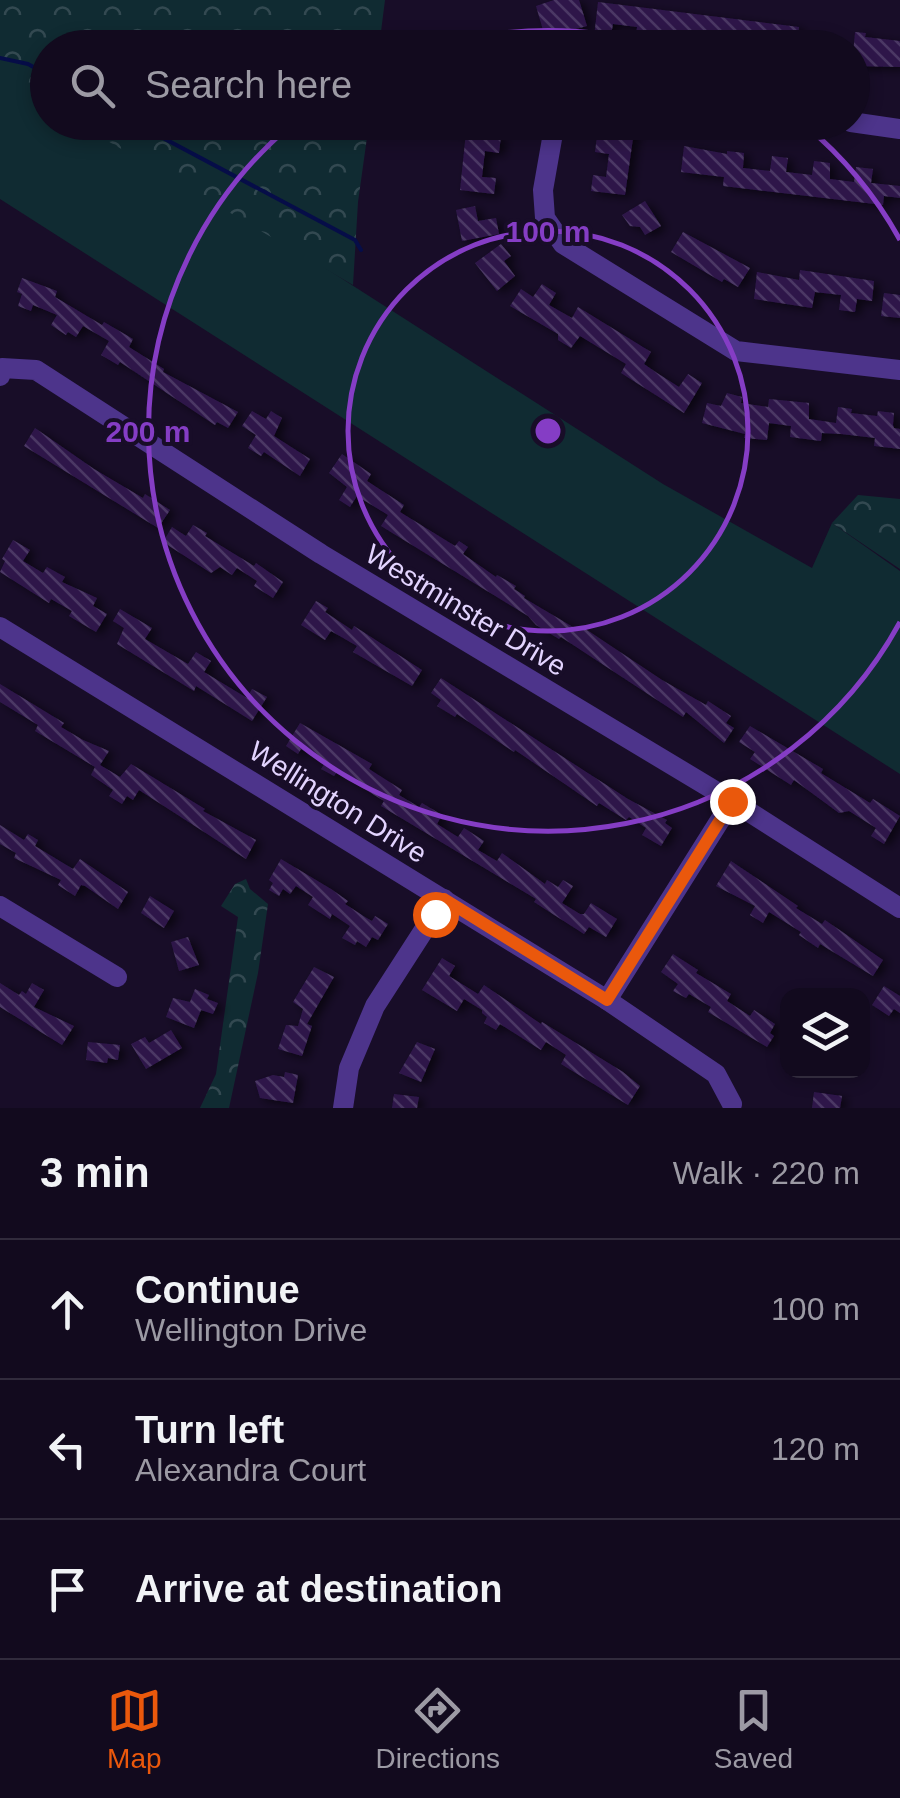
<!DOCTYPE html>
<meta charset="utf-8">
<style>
:root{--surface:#120a1e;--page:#1f182b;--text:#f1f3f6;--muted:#9c9aa4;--line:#312b3c;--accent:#ea580c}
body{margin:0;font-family:Helvetica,sans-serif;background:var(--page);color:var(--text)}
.controls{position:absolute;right:30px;bottom:30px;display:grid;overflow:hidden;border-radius:20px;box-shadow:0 5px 15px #0003}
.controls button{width:90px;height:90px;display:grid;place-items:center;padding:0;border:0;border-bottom:2px solid var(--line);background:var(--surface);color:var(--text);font:50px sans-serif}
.stop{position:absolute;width:30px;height:30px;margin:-22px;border:8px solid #ea580c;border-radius:50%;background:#fff}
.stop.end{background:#ea580c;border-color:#fff;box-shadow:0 2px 10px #0008}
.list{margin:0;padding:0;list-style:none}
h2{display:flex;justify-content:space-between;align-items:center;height:130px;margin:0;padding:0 40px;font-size:42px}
h2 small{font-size:32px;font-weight:400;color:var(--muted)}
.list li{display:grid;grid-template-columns:65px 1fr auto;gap:30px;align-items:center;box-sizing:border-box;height:140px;padding:0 40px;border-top:2px solid var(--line)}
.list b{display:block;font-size:38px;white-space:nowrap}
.list p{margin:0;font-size:32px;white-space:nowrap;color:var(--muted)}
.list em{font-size:32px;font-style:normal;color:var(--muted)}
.icon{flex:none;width:55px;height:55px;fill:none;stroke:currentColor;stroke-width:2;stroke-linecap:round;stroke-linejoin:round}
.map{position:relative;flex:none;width:900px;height:1108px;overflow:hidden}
.search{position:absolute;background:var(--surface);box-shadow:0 5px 15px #0003;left:30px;right:30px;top:30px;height:110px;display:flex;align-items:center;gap:25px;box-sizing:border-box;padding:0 35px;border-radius:55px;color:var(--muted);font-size:38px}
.sheet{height:550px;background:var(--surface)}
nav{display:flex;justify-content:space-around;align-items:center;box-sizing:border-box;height:140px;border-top:2px solid var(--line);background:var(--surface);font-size:28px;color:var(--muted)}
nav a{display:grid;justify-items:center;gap:5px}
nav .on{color:var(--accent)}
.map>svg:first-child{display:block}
</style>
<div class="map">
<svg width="900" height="1108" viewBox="0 0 900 1108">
<defs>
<pattern id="forest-crowns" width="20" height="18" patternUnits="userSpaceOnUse" patternTransform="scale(2.5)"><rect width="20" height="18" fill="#102b32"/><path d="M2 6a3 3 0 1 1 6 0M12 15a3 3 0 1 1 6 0" fill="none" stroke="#334951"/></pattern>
<pattern id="building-back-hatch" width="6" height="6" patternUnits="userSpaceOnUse" patternTransform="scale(2.5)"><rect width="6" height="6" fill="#2e184a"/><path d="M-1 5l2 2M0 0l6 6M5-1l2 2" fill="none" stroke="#4c3965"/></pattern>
<filter id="shadow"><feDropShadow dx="5.5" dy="3" stdDeviation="5" flood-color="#0009"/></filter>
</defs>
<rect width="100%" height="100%" fill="#180d28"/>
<!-- grass -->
<path fill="#102b32" d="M 0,76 L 47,103 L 48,122 L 81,123 L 244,216 L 663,484 L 812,568 L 832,523 L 900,571 L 900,774 L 0,199 Z"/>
<!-- forest -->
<g fill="url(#forest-crowns)">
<path d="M 0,0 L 385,0 L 379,47 L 48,48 L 47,105 L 0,77 Z"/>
<path d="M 77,123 L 369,123 L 358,202 L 353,285 Z"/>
<path d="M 858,495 L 900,499 L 900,569 L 832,523 Z"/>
<path d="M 246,879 L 250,889 L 268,904 L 258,973 L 229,1108 L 200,1108 L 216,1074 L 238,917 L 221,906 L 235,884 Z"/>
</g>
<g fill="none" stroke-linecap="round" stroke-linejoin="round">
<!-- stream -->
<g stroke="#060d48" stroke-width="4">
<path d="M 0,58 L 28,64 L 48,75"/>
<path d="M 133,122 L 355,240 L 361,250"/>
</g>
</g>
<!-- building -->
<g fill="url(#building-back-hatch)" filter="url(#shadow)">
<path d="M 554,0 L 579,0 L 587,26 L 545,37 L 536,6 Z"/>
<path d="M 598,2 L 799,27 L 797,47 L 739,48 L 738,40 L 714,37 L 713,48 L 696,48 L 696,35 L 660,31 L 655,32 L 653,44 L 635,42 L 637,27 L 613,24 L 610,40 L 594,37 Z"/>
<path d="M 526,32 L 540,48 L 509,48 Z"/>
<path d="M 855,32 L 866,33 L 865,37 L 900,41 L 900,67 L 852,66 Z"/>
<path d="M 441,122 L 488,122 L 486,134 L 501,136 L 499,153 L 485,151 L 482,177 L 496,178 L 494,194 L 460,190 L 466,132 L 441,129 Z"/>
<path d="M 615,122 L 635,124 L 625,195 L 591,191 L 593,175 L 606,177 L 609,154 L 595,152 L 597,136 L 613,136 Z"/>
<path d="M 684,146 L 727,154 L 727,151 L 744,153 L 743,168 L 770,171 L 772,156 L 788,158 L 786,172 L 812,175 L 814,161 L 830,163 L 830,179 L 854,182 L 856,167 L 873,169 L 871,183 L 900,186 L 900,198 L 884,196 L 883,205 L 723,186 L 724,177 L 681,172 Z"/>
<path d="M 645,201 L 661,226 L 645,235 L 640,227 L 630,226 L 622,215 Z"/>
<path d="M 475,206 L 478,221 L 496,218 L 499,234 L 462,241 L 456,210 Z"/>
<path d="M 683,232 L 750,268 L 738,287 L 724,279 L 722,282 L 671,252 Z"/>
<path d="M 501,244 L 511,256 L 504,261 L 515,276 L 497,291 L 475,263 Z"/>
<path d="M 800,270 L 874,281 L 872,301 L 857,299 L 855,312 L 839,310 L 841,295 L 815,292 L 812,308 L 754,299 L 757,272 L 799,280 Z"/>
<path d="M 22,278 L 57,291 L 55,297 L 102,325 L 104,322 L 133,339 L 129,347 L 164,369 L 163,372 L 238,412 L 228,428 L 217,422 L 215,425 L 120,362 L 118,365 L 101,355 L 109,341 L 83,326 L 76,337 L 68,332 L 66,335 L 51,325 L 57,315 L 33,305 L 31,311 L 18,306 L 22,294 L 17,292 Z"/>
<path d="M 542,284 L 556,293 L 549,305 L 572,318 L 578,307 L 651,352 L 644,364 L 657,373 L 679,387 L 688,374 L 702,383 L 684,413 L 621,373 L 626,364 L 580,336 L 571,348 L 558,340 L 558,334 L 510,306 L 521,289 L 533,297 Z"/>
<path d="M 884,293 L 900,295 L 900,318 L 881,316 Z"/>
<path d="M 727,393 L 742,397 L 741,403 L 768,407 L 769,399 L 809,403 L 809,419 L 836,423 L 838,407 L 852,409 L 851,413 L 877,416 L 878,411 L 894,413 L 893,425 L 894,428 L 900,429 L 900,449 L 874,446 L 875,438 L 841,434 L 822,433 L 821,441 L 790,437 L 791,426 L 769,423 L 767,440 L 744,438 L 745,434 L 702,423 L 707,403 L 721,406 Z"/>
<path d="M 252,411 L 266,419 L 271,411 L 282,418 L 274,436 L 310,459 L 300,476 L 264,452 L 261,456 L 248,448 L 256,435 L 242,426 Z"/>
<path d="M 35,428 L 94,469 L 143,498 L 145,494 L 170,510 L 158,528 L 24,446 Z"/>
<path d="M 342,454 L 371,474 L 367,481 L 404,505 L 400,512 L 455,546 L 459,541 L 468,547 L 463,554 L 496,577 L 497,575 L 516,586 L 514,589 L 525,596 L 524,598 L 578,630 L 581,626 L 662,680 L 706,705 L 708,701 L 731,716 L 726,723 L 734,728 L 724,743 L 686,712 L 683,717 L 561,637 L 559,639 L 536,625 L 528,616 L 381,526 L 388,515 L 357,496 L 350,507 L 339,500 L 347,487 L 329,473 Z"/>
<path d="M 193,525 L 207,533 L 205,536 L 254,566 L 256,563 L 283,582 L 273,598 L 254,586 L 257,581 L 237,568 L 232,575 L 220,567 L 211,573 L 163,542 L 172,527 L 186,536 Z"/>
<path d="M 13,540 L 30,550 L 23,561 L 43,573 L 47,567 L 65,577 L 62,582 L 97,598 L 93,606 L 107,614 L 96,632 L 69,616 L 72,611 L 51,599 L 49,603 L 0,572 L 5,561 L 2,559 Z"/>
<path d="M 316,601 L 328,608 L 325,612 L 352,630 L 354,626 L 422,670 L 412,686 L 353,652 L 357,646 L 331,631 L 325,640 L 301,625 Z"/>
<path d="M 120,609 L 152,628 L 145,639 L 188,664 L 196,652 L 211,661 L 204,672 L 247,698 L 252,689 L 267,697 L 252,721 L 196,686 L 194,691 L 117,644 L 124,628 L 113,621 Z"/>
<path d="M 441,678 L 628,799 L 667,820 L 665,823 L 672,828 L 661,846 L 642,835 L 646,828 L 629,817 L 626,820 L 599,803 L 597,806 L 515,750 L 514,752 L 457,714 L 455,717 L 437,706 L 441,700 L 431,693 Z"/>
<path d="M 0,684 L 64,723 L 61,727 L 83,740 L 109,751 L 100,765 L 120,777 L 131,764 L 205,809 L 203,811 L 256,840 L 246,859 L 139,790 L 133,800 L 127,796 L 122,804 L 109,796 L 113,790 L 91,775 L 95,767 L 35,731 L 38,725 L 0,702 Z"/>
<path d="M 300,723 L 372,764 L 369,769 L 402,790 L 399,795 L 419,807 L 422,803 L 442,815 L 437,824 L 458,837 L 464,828 L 484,841 L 478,850 L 497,861 L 502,853 L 545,884 L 547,880 L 558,887 L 563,880 L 573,886 L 562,903 L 580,914 L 584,914 L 591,903 L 617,919 L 606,937 L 589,927 L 584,934 L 534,902 L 536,899 L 381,806 L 384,801 L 337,772 L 334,776 L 321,769 L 325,763 L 301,749 L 298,754 L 286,746 Z"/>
<path d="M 750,726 L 823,769 L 821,773 L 870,803 L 873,799 L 900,816 L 884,844 L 871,836 L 876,828 L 849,811 L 839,813 L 794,780 L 791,785 L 750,759 L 755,752 L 739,742 Z"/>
<path d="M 0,825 L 24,840 L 28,834 L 38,840 L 35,846 L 73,869 L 80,859 L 128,892 L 118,909 L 85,886 L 81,885 L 75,896 L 58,885 L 61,880 L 14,858 L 16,853 L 0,844 Z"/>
<path d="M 281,859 L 331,889 L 348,901 L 345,904 L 365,917 L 372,921 L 375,916 L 388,924 L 378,940 L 372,937 L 366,947 L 357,941 L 355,945 L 342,938 L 350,926 L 332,914 L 330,919 L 308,905 L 313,897 L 296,886 L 290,894 L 283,889 L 279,896 L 269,890 L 273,883 L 269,880 Z"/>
<path d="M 731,861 L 798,906 L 796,908 L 822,924 L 825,920 L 883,960 L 873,976 L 820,944 L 818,948 L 799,935 L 801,932 L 769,912 L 763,923 L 750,915 L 755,906 L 716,886 Z"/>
<path d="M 150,896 L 174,911 L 164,928 L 141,913 Z"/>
<path d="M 188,937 L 199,965 L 179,971 L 171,942 Z"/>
<path d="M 673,954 L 698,970 L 696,973 L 731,994 L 727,1001 L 750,1016 L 754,1010 L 775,1024 L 770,1033 L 774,1036 L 767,1047 L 708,1012 L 711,1007 L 689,994 L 686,998 L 673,991 L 678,984 L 661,972 Z"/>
<path d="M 442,958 L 455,966 L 449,976 L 478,994 L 484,985 L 541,1024 L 542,1022 L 623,1072 L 640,1086 L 628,1105 L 561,1064 L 566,1055 L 546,1042 L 541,1050 L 500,1024 L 496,1030 L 484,1023 L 487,1017 L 482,1013 L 482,1010 L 464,999 L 457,1011 L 422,990 Z"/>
<path d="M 314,967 L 334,977 L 307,1024 L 312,1026 L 302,1056 L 278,1049 L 286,1025 L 298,1026 L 303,1009 L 293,1002 Z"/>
<path d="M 0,983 L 19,995 L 22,991 L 26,994 L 32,983 L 44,990 L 34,1007 L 74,1026 L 62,1045 L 0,1007 Z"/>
<path d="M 884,986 L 900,996 L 900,1013 L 894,1009 L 889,1016 L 872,1005 Z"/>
<path d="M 195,989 L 209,995 L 207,999 L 218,1003 L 213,1014 L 201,1010 L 194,1028 L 166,1017 L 173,998 L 190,1002 Z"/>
<path d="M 171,1030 L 182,1048 L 146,1069 L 131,1044 L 145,1037 L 149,1043 Z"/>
<path d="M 88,1042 L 120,1045 L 118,1060 L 108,1058 L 107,1063 L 86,1060 Z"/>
<path d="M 417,1042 L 435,1049 L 421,1082 L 399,1073 Z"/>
<path d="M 285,1072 L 298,1075 L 293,1103 L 260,1098 L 255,1081 L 273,1075 L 284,1077 Z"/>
<path d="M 814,1092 L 842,1096 L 840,1108 L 812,1108 Z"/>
<path d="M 394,1094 L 419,1097 L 417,1108 L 392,1108 Z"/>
</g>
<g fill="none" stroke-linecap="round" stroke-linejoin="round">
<!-- minor -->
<g stroke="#4d348b" stroke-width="20">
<path d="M 555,122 L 543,190 L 545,218 L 563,244 L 736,351 L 900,370"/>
<path d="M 851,122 L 900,129"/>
<path d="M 0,376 L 2,368 L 36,370 L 321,554 L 732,801 L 900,908"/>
<path d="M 0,627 L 607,1000 L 716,1074 L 732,1104"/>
<path d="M 0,906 L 117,977"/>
<path d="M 607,1000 L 732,801"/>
<path d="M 343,1108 L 349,1068 L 375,1006 L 444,899"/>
</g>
</g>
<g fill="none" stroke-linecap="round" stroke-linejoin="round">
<!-- route -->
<path stroke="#ea580c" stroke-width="12" d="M 435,914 L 444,899 L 607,1000 L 732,801"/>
</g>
<!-- distance rings -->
<g fill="none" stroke="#853dc5" stroke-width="5">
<circle cx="548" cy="431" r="200"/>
<path d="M900 622A400 400 0 1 1 291 125M434 47A400 400 0 0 1 662 47M805 125A400 400 0 0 1 900 240"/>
</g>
<g text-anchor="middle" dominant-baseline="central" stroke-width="8" stroke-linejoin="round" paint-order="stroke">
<!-- street labels -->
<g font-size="28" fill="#e3d4ff" stroke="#180d28">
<text transform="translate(466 610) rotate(31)">Westminster Drive</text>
<text transform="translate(338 802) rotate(32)">Wellington Drive</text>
</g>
</g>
<circle cx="548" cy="431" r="15" fill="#853dc5" stroke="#180d28" stroke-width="5"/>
<g font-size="30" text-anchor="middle" font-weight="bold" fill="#853dc5" stroke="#180d28" stroke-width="8" stroke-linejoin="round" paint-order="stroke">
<text x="548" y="242">100 m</text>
<text x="148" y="442">200 m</text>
</g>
</svg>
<div class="controls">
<button><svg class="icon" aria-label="layers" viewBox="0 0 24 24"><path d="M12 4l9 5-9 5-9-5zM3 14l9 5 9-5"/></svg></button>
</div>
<div class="stop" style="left:435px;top:914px"></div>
<div class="stop end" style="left:732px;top:801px"></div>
<div class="search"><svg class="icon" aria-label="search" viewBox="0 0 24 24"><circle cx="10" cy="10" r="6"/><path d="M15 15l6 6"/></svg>Search here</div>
</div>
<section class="sheet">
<h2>3 min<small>Walk · 220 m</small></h2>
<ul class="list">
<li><svg class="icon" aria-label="ahead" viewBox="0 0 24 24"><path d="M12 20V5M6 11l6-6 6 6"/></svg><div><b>Continue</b><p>Wellington Drive</p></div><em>100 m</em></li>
<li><svg class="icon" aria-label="left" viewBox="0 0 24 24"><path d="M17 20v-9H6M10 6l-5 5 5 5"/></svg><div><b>Turn left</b><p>Alexandra Court</p></div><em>120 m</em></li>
<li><svg class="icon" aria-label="arrive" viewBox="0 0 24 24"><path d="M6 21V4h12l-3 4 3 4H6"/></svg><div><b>Arrive at destination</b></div></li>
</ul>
</section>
<nav>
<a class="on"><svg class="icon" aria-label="map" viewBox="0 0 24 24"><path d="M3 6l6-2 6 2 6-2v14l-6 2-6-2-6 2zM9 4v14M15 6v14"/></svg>Map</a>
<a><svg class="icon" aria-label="directions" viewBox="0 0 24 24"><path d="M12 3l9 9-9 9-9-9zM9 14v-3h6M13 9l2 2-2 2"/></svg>Directions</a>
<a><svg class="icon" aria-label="saved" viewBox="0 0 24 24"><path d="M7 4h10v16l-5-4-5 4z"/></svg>Saved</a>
</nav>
